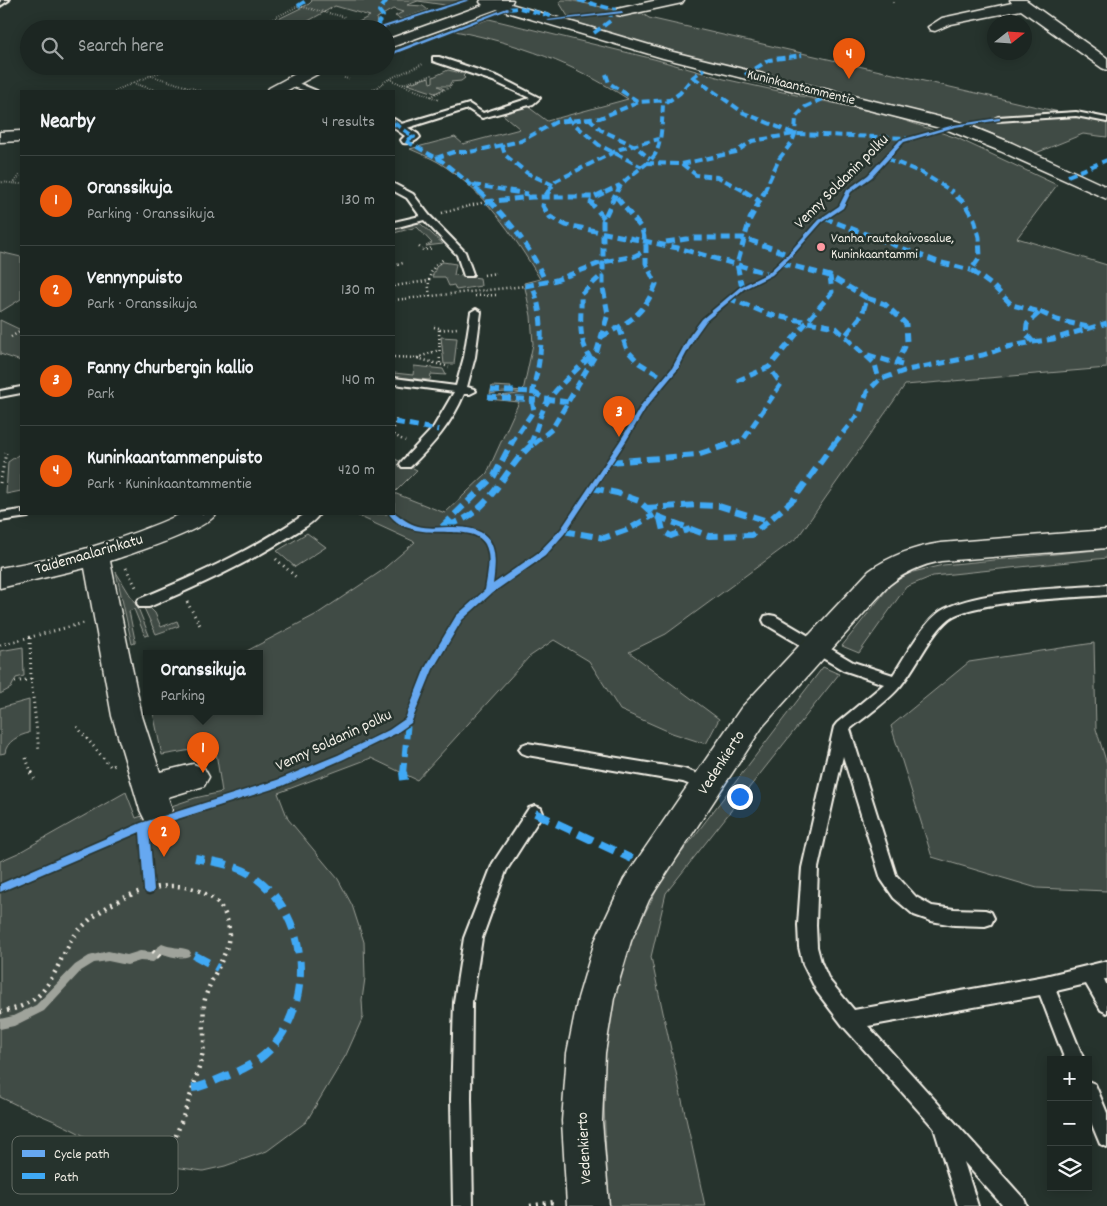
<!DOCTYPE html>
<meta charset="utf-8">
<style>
:root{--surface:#1c2622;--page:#29322f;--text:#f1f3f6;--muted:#a0a5a5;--line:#3a4340;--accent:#ea580c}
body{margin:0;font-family:Dekko,sans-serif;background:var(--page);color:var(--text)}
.controls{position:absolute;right:15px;bottom:15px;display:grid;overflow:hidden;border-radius:0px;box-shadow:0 2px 12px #0003}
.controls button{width:45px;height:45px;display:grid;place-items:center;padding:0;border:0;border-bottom:1px solid var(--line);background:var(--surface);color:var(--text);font:25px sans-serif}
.compass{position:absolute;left:987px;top:15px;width:45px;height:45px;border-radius:50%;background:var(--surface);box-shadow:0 2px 12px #0003;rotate:73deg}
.you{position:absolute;left:739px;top:796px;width:18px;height:18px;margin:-12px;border:4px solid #fff;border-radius:50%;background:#1a73e8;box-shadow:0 0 0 8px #1a73e833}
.badge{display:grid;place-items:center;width:32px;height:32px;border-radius:50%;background:var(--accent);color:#fff;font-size:16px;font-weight:700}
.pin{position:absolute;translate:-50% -41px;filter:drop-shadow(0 1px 2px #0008)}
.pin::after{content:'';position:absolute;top:26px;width:18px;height:15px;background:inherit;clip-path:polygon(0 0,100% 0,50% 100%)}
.popup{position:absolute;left:143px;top:650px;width:120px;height:65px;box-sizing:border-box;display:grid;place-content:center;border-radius:0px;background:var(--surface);filter:drop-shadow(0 1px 4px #0005);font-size:16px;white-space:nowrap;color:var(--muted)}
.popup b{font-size:19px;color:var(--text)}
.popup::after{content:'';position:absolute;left:50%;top:100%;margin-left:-10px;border:10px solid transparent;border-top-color:var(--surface)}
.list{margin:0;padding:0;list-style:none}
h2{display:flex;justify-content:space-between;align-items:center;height:65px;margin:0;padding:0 20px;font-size:21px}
h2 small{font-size:16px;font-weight:400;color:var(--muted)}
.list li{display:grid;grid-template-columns:32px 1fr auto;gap:15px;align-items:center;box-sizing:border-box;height:90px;padding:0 20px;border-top:1px solid var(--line)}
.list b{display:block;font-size:19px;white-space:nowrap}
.list p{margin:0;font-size:16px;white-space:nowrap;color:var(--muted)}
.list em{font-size:16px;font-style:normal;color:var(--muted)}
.icon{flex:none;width:28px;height:28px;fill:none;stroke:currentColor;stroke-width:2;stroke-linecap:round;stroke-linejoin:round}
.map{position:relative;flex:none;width:1107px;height:1206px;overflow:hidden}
.search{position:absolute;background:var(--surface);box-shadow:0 2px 12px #0003;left:20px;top:20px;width:375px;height:55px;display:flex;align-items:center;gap:12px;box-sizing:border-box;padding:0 18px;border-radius:28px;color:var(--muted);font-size:19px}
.panel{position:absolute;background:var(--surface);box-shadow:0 2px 12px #0003;left:20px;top:90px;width:375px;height:425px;border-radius:0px}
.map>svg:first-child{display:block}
</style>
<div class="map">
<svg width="1107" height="1206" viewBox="0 0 1107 1206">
<rect width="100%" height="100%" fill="#26332d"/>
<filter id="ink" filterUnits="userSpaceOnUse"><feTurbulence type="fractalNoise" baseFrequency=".02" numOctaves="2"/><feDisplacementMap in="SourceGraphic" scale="10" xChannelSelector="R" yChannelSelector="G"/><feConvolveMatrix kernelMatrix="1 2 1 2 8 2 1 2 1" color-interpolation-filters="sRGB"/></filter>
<g filter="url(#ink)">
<!-- green -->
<g fill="#414b45" stroke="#9a9e96">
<path d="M 311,0 L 463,0 L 445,5 L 418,1 L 407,5 L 423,6 L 428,10 L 401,19 L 395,16 L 403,12 L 393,9 L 377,18 L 376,25 L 370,29 L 345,29 L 370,16 L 335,6 L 294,29 L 281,29 L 266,25 L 309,4 L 312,1 Z"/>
<path d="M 562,0 L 570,0 L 633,14 L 643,14 L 649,18 L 1107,123 L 1107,137 L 1083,134 L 1036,153 L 972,125 L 727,66 L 572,23 L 559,2 Z"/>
<path d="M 489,19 L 654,59 L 724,79 L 891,116 L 957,138 L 1057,185 L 1017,238 L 1107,265 L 1107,368 L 905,385 L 798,537 L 666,634 L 629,652 L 719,719 L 706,744 L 672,733 L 620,710 L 589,661 L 554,640 L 529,657 L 417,780 L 371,758 L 278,793 L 288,819 L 338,879 L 352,905 L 364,942 L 365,978 L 362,1000 L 363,1017 L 346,1055 L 306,1122 L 267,1151 L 225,1166 L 203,1171 L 152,1164 L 151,1165 C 120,1163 98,1142 71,1129 C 48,1117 23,1109 0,1097 L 0,861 L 18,853 L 126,792 L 136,818 L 195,798 L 222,792 L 215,746 L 162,755 L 153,712 L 259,712 L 259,654 L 241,654 L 317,614 L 380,572 L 415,542 L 354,514 L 394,514 L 394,493 L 445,513 L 487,473 L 519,402 L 488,399 L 489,397 C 500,395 511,396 522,393 C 512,391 500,392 490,394 L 492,386 L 511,387 L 510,390 L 523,391 L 533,344 L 531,316 L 524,283 L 540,279 C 514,235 482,189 438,162 C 429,157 419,153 410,149 L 455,137 L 463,144 L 520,129 L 501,113 L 527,106 L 547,121 L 628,99 C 572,63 521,44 455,31 Z"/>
<path d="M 448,70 L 465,74 L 463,76 L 465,78 L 461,81 L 451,82 L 449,86 L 438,86 L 444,89 L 435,93 L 407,84 L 429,77 L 430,83 L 433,82 L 433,77 Z"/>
<path d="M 415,223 L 421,224 L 443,244 L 426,246 L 432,243 L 417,227 L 394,233 L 394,228 Z"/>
<path d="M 0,252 L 21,257 L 21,299 L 0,312 Z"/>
<path d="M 443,262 L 456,264 L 454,275 L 480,278 L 481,286 L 456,290 L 454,285 L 449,286 L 445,277 L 432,277 L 437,265 Z"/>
<path d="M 0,320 L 21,330 L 21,361 L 0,354 Z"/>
<path d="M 441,337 L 457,338 L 454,364 L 444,364 Z"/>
<path d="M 414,366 L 443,369 L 446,375 L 431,374 L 430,380 L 394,377 L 394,373 L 413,375 Z"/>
<path d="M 21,453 L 21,491 L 6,494 L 8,462 Z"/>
<path d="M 395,459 L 417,470 L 396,491 L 394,490 Z"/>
<path d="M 307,533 L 326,547 L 295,567 L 277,551 Z"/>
<path d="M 1107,549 L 1107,558 L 933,576 L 906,587 L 859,653 L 842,646 L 889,587 L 899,578 L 913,572 L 943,565 Z"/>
<path d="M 116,572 L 138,608 L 149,635 L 145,636 L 134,609 L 129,611 L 135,640 L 135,643 L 132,644 Z"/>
<path d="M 149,607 L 155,613 L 161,627 L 177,621 L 179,626 L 156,634 L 144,608 Z"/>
<path d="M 1094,643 L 1096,729 L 1107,764 L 1107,891 L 1037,888 L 932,857 L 891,726 L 969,662 Z"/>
<path d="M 23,647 L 24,676 L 16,678 L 11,688 L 0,694 L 0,651 Z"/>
<path d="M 823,667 L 839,674 L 666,893 L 651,957 L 705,1206 L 608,1206 L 603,1080 L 605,1034 L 613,996 L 629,944 L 664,876 Z"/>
<path d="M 29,700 L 29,733 C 19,735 6,742 5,753 L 0,754 L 0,708 Z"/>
</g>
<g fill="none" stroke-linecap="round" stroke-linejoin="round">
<!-- stream -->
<path fill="#9fa39b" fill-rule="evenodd" d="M 162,944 C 171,948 181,947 189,950 L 191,953 L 189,956 C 181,959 171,957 163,954 L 153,962 L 140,961 L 127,965 L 108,961 L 94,963 L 81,971 L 44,1011 L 14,1026 L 0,1029 L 0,1019 L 13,1016 L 36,1005 L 75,965 L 89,956 L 108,951 L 127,955 L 140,951 L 151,952 Z"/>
<defs>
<g id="service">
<path d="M 1,0 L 9,0 L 0,6 Z"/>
<path d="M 433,57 L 439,57 L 499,77 L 540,98 L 533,104 L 482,118 L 468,109 L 404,129 L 398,129 L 398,125 L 469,104 L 483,113 L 530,98 L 493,81 L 433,61 Z"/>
<path d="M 287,81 L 293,81 L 317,91 L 306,91 L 287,85 Z"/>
<path d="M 1076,112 L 1107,118 L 1107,122 L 1076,116 L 998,121 L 994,119 L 998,117 Z"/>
<path d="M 394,184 L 413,194 L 429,215 L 465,252 L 473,274 L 472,276 L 464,276 L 457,255 L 424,220 L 394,228 L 394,222 L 420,216 L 407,198 L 394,191 Z"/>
<path d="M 476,309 L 481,312 L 475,357 L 467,387 L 474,389 L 476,391 L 470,394 L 464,394 C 452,423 433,445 410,467 L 402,467 L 400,464 L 402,461 L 433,428 L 454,392 L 394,384 L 394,378 L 456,386 L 464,357 L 471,312 Z"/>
<path d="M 21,387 L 21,393 L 0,397 L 0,391 Z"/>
<path d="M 21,510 L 21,514 L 29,514 L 28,517 L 0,521 L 0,513 Z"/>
<path d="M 305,514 L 319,514 C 314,523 301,529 292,535 C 247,564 198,586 149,607 L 139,607 L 137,603 L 139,599 C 197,575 253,550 305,514 Z"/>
<path d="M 1107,585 L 1107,595 C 1073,598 973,600 949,619 C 929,636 918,664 902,684 C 891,699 865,717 850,729 L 896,875 L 916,897 L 932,906 L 954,909 L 985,910 L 991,912 L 994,918 L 991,924 L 985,926 L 954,925 L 931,921 L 914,915 L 894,898 L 881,879 L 843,756 L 818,868 L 816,925 L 817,947 L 821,962 L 829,980 L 854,1010 L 1045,976 L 1107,961 L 1107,979 L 1104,979 L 1107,986 L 1107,1013 L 1101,1010 L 1086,984 L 1056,991 L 1084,1060 L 1065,1060 L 1040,995 L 868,1026 L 1024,1199 L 1027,1206 L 1003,1206 L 964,1162 L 978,1206 L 958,1206 L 934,1128 L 843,1026 L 817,992 L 803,964 L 799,947 L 798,925 L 802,868 L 834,727 L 837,723 L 884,684 L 843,670 L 765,624 L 763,620 L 765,616 L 770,615 L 775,616 L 853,662 L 893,675 C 905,657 923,623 941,611 C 976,589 1064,589 1107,585 Z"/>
<path d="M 527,743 L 684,769 L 714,780 L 716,785 L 714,790 L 708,792 L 683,782 L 527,755 L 522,753 L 519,749 L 522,745 Z"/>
<path d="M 535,806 L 541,808 L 543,813 L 506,871 L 482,938 L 472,1002 L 471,1099 L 473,1206 L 453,1206 L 451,1099 L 454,1002 L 464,938 L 493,863 L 529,808 Z"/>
<path d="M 1088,1081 L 1095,1084 L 1107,1113 L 1107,1147 L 1100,1144 L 1088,1115 Z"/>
</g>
<path id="pedestrian" d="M 394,119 L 418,134 L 420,137 C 416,142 409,144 403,143 L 401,140 L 405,136 L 394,128 Z"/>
<g id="minor">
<path d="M 658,0 L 684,0 L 682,3 L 622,16 L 617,15 L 615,12 L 617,9 Z"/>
<path d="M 1010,0 L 1026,0 L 1107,58 L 1107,70 L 1102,68 L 1021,10 L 951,24 L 935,31 L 930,30 L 928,27 L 942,18 L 1012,3 Z"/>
<path d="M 181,514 L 216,514 C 206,530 131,554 110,561 L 142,716 L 160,772 L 193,764 L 204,768 L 209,777 L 204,786 L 168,797 L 172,810 L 167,820 L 156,824 L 145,820 L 140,810 L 112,716 L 85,568 L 0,588 L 0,568 C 63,557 123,540 181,514 Z"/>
</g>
<g id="tertiary">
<path d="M 481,0 L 513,0 L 511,4 L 673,52 L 960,122 L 1012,143 L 1107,187 L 1107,199 L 1000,151 L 948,130 L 663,58 L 497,9 L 386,49 L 386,40 L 483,5 L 480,2 Z"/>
<path d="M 310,66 L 330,66 L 327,69 L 286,91 L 267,91 L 269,88 Z"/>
<path d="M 21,131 L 21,141 L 0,142 L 0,132 Z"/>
<path d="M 1107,530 L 1107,548 L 941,561 C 921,565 905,572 889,585 L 763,726 L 649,900 L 631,941 L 614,998 L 605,1053 L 602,1121 L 609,1206 L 567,1206 L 562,1121 L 567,1053 L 578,998 L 595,941 L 624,879 L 741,708 L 869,571 C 891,555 914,547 941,543 Z"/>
</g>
</defs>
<!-- service casing -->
<use href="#service" stroke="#f4f1e8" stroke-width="4"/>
<!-- pedestrian casing -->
<use href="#pedestrian" stroke="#f4f1e8" stroke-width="4"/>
<!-- minor casing -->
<use href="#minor" stroke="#f4f1e8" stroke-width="3"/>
<!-- tertiary casing -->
<use href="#tertiary" stroke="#f4f1e8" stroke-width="3"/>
<!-- path-far3 -->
<g stroke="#f4f1e8" stroke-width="2" stroke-dasharray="0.5 2" stroke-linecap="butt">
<path d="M 892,0 L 893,3"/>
<path d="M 253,29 L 298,6 L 345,17"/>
<path d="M 149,75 L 201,91"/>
<path d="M 344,78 L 349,79"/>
<path d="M 389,79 L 439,100"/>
<path d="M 133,83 L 158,91"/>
<path d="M 403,84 L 433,75"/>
<path d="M 114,91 L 174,66"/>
<path d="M 371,91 L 389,79 L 423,64"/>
<path d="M 431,96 L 450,87 L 453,82"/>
<path d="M 0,182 L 21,184"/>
<path d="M 15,182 L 21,174"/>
</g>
<!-- path-far2 -->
<g stroke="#f4f1e8" stroke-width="2.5" stroke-dasharray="1 3" stroke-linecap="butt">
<path d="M 442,213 L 485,202"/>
<path d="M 419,247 L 423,250 L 433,248"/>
<path d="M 394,266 L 403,263"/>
<path d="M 484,275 L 496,273"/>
<path d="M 394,286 L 427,281"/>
<path d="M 430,296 C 427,280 429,268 444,259"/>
<path d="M 475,296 L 497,295"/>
<path d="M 394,300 L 525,286"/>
<path d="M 434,327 L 439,328 L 439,330 L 457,328"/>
<path d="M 439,330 L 440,366"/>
<path d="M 11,337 L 21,331"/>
<path d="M 394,357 L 417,358 L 449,367"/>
<path d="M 417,358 L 439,350"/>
<path d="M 394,428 L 397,417"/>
<path d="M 394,435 L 405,441"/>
</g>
<!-- path-far1 -->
<g stroke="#f4f1e8" stroke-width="3" stroke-dasharray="1 4" stroke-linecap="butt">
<path d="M 0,483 L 6,453"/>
<path d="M 276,559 L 297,578"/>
<path d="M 126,568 L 136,587"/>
<path d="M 187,602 L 201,627"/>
<path d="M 30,638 L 31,679 L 39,751"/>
<path d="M 0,645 L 84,623"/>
<path d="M 15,682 L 31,679"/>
<path d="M 77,727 L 111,767 L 115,765"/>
<path d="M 26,758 L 32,774"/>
</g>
<!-- path -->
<g stroke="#f4f1e8" stroke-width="4.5" stroke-dasharray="2 5" stroke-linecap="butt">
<path d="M 31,772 L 34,779"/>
<path d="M 153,951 L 160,957"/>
<path d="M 0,1012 C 14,1010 27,1005 38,996 C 57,978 62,949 80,929 C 109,899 163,873 204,893 C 213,898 221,905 225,914 C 239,946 212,970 205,999 C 201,1018 207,1038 202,1056 C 193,1094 176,1134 163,1171"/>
<path d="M 530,1206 L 554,1202"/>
</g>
<!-- service -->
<use href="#service" fill="#26332d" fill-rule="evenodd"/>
<!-- pedestrian -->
<use href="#pedestrian" fill="#26332d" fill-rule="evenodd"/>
<!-- minor -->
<use href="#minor" fill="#26332d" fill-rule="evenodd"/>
<!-- tertiary -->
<use href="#tertiary" fill="#26332d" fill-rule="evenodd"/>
<!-- quiet-far3 -->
<g stroke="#3fa9f5" stroke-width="4" stroke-dasharray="8 4" stroke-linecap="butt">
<path d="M 578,0 L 616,10"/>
<path d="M 298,6 L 307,0"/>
<path d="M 508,9 L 520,8 L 554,17"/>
<path d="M 379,27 L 378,23 L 383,16 L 379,11 L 387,0"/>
<path d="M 594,33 L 610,21 L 611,13"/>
<path d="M 606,74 L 609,83 L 639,102"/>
<path d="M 745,75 L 769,60 L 802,55"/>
<path d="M 693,77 L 744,113 L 795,134 L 907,138"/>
<path d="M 567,118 L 599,145 L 642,167"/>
<path d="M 589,118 L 601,130 L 635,146 L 650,159"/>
<path d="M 394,123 L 414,137 L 407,140"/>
<path d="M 406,141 L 442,161 L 480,192"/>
<path d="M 502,145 L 505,155 L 527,173 L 553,185"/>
<path d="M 436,158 L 454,152 L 470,152 L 521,141 L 556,122 L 600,118 L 639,102 L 670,100"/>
<path d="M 886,158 L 922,173 L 953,192"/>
<path d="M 646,163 L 682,164 L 696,175 L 718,177 L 746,192"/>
<path d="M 682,164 L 736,152 L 752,141 L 794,134"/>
<path d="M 1068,176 L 1107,160"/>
<path d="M 473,185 L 517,192"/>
<path d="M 548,192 L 556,181 L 620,149 L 659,139"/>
<path d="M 605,192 L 620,185"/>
<path d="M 617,192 C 624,176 643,170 654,156 C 662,146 662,118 663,105 L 680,93 L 693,77 L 704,69"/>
<path d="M 764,192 L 779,159 L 792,142 L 795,134 L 796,117 L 805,107 L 823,99"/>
</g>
<!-- quiet-far2 -->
<g stroke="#3fa9f5" stroke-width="5" stroke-dasharray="9 5" stroke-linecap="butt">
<path d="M 479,191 C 507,217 531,247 546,283"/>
<path d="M 509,191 L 528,194"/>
<path d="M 549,191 L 545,197 L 543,206 L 550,217 L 566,225 L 678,248 L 770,274"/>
<path d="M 744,191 L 759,201"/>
<path d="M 485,202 L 532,197 L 594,197"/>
<path d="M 604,218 L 591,203 L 594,197 L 607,191"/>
<path d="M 824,218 L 938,262 L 971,270"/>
<path d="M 666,242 L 693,238 L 744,238 L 790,255"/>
<path d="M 782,263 L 830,276 L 867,298 L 862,315 L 845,336"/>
<path d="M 525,286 L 556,280 L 603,262 L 635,256 L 646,250"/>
<path d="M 742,288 L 737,264 L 750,219 L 765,191"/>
<path d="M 728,298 L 771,315 L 835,327 L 875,364 L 879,380"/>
<path d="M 867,298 L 885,304 L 906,324 L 907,342 L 897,364"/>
<path d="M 1040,312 L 1057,320 L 1088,327"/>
<path d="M 619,327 L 627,350 L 639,363 L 667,380"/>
<path d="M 601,337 C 630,321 643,316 656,284 L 646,263 L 646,246 L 642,229 L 615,195"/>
<path d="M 1033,342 L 1053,339 L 1107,323"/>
<path d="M 868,355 L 902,365"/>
<path d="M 592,361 C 576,336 582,321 581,294 L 603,274"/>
<path d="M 737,381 L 769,367 L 832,292 L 830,276"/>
<path d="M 491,390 L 533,392 L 545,399 L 568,402"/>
<path d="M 488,397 L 536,400"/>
<path d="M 395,422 L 439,430"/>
<path d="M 511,444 L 534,410 C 529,394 537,378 539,361 C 543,336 542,309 532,285"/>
<path d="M 530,444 C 536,433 538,421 543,410 C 550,392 579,368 593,354"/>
<path d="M 534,444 L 552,429 L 596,354 L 608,314 L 603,288 L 603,221 L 617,191"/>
<path d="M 732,444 L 743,440 L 781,384 L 769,367"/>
<path d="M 834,444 L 860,412 L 867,392 L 879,380 L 907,370 L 983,355 L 1007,347 L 1033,342 L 1026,334 L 1027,324 L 1040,312 L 1012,305 L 993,286 L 971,270 L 980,257 L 979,237 L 974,219 L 965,204 L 951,191"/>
</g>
<!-- quiet-far1 -->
<g stroke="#3fa9f5" stroke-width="6" stroke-dasharray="12 6" stroke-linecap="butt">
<path d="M 530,444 L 531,442"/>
<path d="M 610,462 L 697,455 L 736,442"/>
<path d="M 592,488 L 617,493 L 639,501 L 654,515 L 709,536 L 752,535 L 794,499 L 835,442"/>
<path d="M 646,508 L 697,505 L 719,506 L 767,521"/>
<path d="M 660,518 L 663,531 L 671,536 L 690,529"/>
<path d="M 447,525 C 491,516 503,467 535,442"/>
<path d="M 442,527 L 494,476 L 512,442"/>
<path d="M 563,531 L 604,538 L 627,530 L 654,515"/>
<path d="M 403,774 L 408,721"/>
</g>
<!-- quiet -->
<g stroke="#3fa9f5" stroke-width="8" stroke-dasharray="16 8" stroke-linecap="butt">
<path d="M 403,772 L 404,780"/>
<path d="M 535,813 L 632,859"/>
<path d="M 194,955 L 218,968"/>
<path d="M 192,1088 C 204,1087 213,1081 224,1077 C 244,1069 261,1061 275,1044 C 314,995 307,916 256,878 C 239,865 215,862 195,858"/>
</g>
<defs>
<g id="cycleway">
<path d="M 464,0 L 470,0 L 381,29 L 374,29 Z"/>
<path d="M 507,8 L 510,9 L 386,57 L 386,54 Z"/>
<path d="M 622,11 L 623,13 L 549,21 L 547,20 Z"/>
<path d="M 998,118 L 1000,118 L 1000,120 L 955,127 L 904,142 L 872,177 L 851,192 L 843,208 L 822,222 L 792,256 L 772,275 L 744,289 L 706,321 L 696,335 L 678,369 L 647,406 L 626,441 L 565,533 L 545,556 L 492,593 L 462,620 L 433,669 L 411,723 L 395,734 L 344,759 L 282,786 L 149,828 L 154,890 L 152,893 L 149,894 L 146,893 L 144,890 L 140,832 L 0,892 L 0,884 L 141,823 L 277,780 L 338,755 L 389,730 L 405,719 L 425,668 L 456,616 L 485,590 C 487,576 492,557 485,544 C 471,519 413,547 389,514 L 394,514 L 394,512 C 402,518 409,524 418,526 C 429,529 441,527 453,527 C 495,527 498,548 493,584 L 539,552 L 561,529 L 620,441 L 642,404 L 672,368 L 690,335 L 702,319 L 740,287 L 768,273 L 788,254 L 818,220 L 839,206 L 847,190 L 868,175 L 900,140 L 954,125 Z"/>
</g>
</defs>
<!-- cycleway casing -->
<use href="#cycleway" stroke="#26332d" stroke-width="3"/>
<!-- cycleway -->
<use href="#cycleway" fill="#66a8f1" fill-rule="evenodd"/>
</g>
</g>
<!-- markers -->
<circle fill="#ff9aa2" stroke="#26332d" stroke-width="2" cx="821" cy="247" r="5"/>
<g text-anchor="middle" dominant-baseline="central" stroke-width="5" stroke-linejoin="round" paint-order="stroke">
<!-- far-street labels -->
<g font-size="14" fill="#f4f1e8" stroke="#26332d">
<text transform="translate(801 88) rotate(14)">Kuninkaantammentie</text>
</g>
<!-- far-poi labels -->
<g font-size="14" fill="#f4f1e8" stroke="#26332d" text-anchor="start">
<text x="831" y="239">Vanha rautakaivosalue,<tspan x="831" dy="16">Kuninkaantammi</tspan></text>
</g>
<!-- street labels -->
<g font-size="16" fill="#f4f1e8" stroke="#26332d">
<text transform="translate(842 182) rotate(-45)">Venny Soldanin polku</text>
<text transform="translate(89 555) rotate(-16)">Taidemaalarinkatu</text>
<text transform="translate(334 741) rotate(-25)">Venny Soldanin polku</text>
<text transform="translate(722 763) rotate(-57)">Vedenkierto</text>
<text transform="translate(585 1148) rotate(-93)">Vedenkierto</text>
</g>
</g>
<!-- legend -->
<rect x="12" y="1136" width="166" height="58" rx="8" fill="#26332d" stroke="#646c65" stroke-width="1"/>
<rect x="22" y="1150" width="23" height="7" fill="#66a8f1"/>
<rect x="22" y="1173" width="23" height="6" fill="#3fa9f5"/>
<g font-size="14" fill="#f4f1e8">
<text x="54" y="1158">Cycle path</text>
<text x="54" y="1181">Path</text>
</g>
</svg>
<div class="controls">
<button>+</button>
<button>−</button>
<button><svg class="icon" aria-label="layers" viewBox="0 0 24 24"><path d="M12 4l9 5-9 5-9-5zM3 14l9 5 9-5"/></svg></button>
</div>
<svg class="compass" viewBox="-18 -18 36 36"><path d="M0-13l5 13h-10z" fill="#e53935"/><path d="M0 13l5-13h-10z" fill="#a0a5a5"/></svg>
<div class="you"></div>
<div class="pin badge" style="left:203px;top:773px">1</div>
<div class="popup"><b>Oranssikuja</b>Parking</div>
<div class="pin badge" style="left:164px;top:857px">2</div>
<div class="pin badge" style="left:619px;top:437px">3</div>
<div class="pin badge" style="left:849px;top:79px">4</div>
<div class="search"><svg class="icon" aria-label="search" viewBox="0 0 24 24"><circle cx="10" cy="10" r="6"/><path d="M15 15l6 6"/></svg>Search here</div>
<section class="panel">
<h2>Nearby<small>4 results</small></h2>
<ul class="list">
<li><span class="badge">1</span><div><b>Oranssikuja</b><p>Parking · Oranssikuja</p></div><em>130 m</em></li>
<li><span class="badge">2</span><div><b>Vennynpuisto</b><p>Park · Oranssikuja</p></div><em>130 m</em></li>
<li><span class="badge">3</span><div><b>Fanny Churbergin kallio</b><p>Park</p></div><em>140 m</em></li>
<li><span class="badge">4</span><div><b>Kuninkaantammenpuisto</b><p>Park · Kuninkaantammentie</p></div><em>420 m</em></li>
</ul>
</section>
</div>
